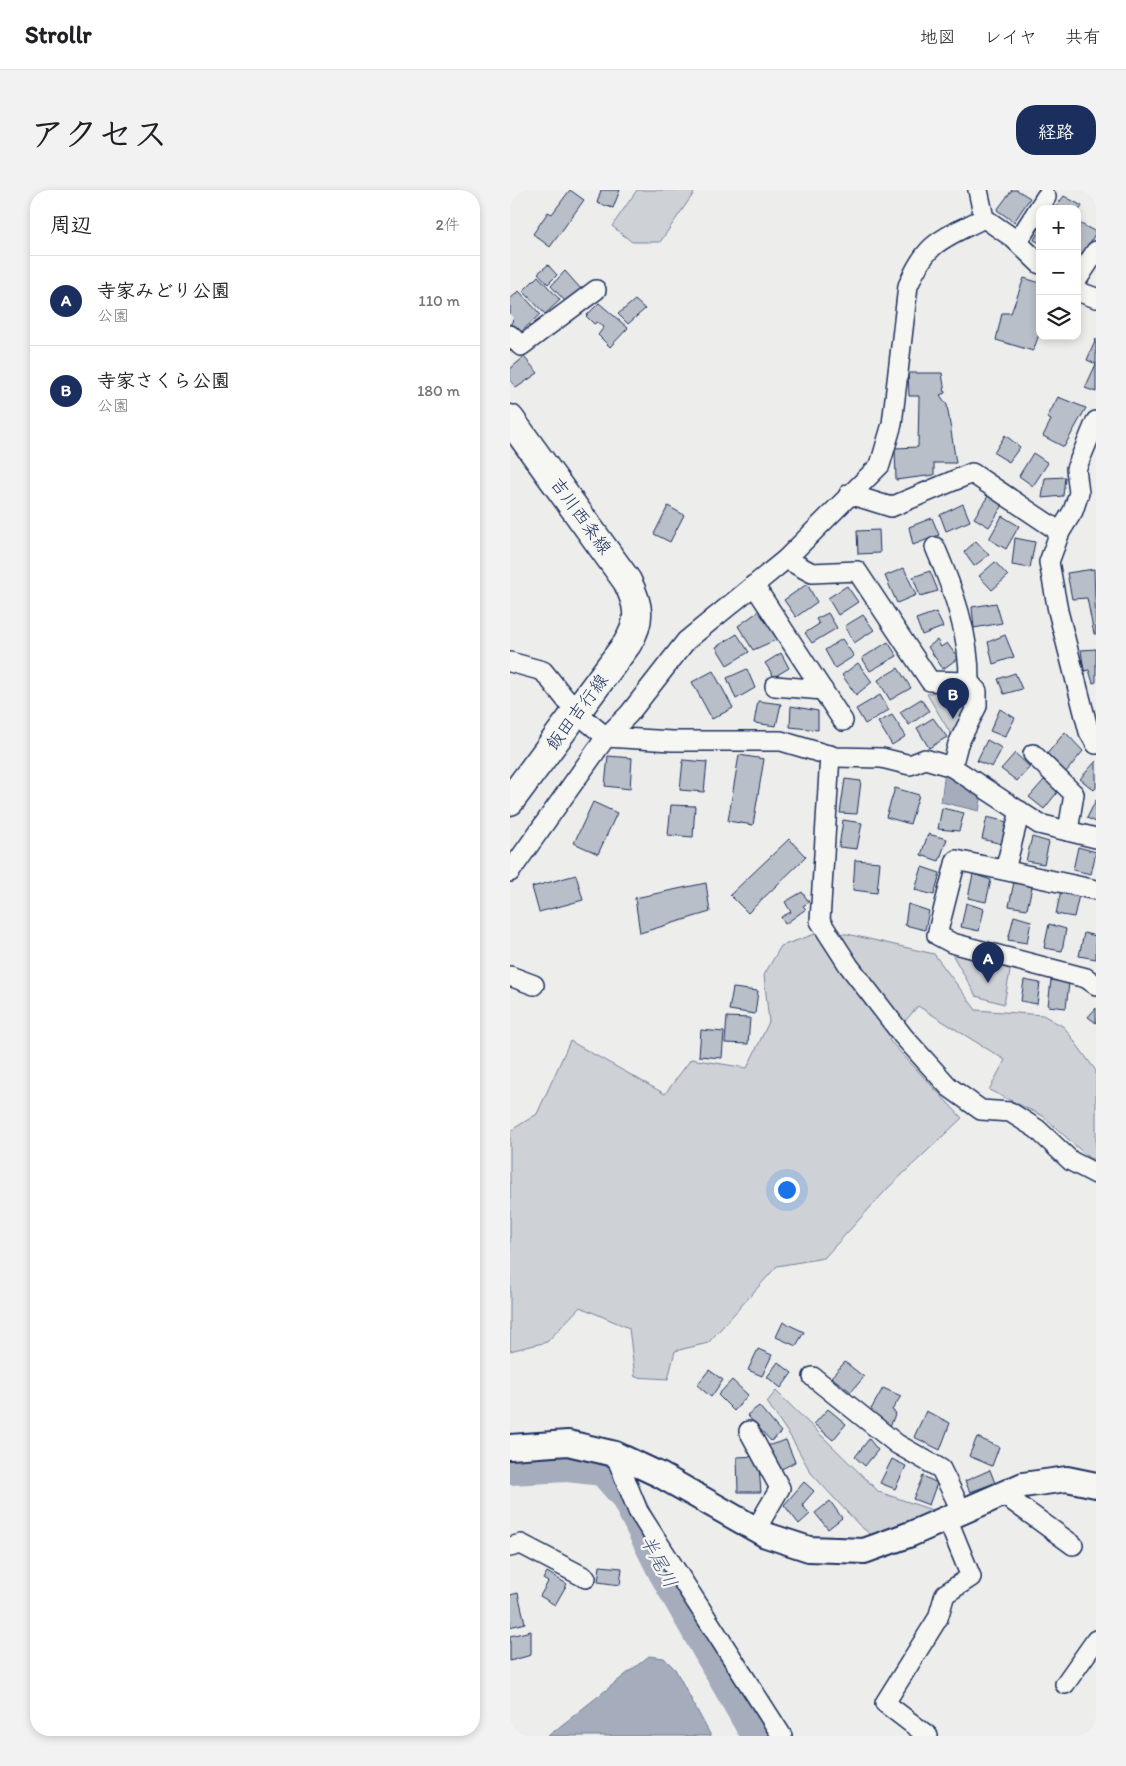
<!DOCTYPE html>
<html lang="ja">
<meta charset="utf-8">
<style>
:root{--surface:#fff;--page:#f2f2f2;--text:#202124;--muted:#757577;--line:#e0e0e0;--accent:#1b2f5e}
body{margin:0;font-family:Itim,"Klee One",sans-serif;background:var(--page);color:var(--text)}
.controls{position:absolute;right:15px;top:15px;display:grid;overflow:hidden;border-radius:10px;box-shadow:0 2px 8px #0003}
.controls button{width:45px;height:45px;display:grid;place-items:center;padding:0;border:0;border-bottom:1px solid var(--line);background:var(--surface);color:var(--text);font:25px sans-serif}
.you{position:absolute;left:276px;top:999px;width:18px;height:18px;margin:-12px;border:4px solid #fff;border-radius:50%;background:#1a73e8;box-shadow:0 0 0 8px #1a73e833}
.badge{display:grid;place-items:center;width:32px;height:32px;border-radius:50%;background:var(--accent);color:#fff;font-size:16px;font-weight:700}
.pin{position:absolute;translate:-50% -41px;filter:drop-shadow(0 1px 2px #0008)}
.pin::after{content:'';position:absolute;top:26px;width:18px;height:15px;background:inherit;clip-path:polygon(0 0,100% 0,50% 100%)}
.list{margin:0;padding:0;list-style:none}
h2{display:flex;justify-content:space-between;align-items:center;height:65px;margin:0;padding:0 20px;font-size:21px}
h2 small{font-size:16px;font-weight:400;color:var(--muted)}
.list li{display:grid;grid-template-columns:32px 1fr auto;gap:15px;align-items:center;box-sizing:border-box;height:90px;padding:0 20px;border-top:1px solid var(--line)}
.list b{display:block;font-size:19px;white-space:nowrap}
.list p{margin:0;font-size:16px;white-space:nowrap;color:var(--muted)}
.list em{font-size:16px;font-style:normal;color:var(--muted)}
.icon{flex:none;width:28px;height:28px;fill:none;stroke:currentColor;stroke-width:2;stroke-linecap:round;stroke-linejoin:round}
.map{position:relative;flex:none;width:586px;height:1546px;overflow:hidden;border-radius:20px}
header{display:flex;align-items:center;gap:30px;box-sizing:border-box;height:70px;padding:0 25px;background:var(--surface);border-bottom:1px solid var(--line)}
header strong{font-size:24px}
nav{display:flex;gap:28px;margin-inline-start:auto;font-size:18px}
.intro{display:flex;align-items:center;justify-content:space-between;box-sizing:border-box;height:120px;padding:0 30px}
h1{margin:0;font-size:35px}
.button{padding:12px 22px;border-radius:20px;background:var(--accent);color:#fff;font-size:18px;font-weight:700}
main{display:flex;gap:30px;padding:0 30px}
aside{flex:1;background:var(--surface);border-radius:20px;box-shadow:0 2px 8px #0003}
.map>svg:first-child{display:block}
</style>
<header>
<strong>Strollr</strong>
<nav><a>地図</a><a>レイヤ</a><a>共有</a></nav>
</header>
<div class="intro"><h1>アクセス</h1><a class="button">経路</a></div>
<main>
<aside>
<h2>周辺<small>2件</small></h2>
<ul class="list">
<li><span class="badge">A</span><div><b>寺家みどり公園</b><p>公園</p></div><em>110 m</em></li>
<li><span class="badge">B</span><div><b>寺家さくら公園</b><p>公園</p></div><em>180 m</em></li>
</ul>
</aside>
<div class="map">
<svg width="586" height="1546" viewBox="0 0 586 1546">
<rect width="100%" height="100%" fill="#edeeec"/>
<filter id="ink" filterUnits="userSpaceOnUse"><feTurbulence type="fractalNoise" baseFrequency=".02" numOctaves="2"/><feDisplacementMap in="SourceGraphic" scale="10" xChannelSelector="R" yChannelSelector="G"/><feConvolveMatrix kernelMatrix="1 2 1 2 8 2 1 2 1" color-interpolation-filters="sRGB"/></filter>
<g filter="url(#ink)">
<!-- green -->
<g fill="#ced2d7" stroke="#74809a">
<path d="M 127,0 L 186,0 L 150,52 L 122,52 L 102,36 Z"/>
<path d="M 452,496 L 461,505 L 458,519 L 442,546 L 417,504 Z"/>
<path d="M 308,743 L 337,744 L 424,764 L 466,820 L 533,825 L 554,837 L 586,881 L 586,970 L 579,968 L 533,926 L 479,900 L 495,870 L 408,816 L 379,850 L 452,928 L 378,998 L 314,1068 L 267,1076 L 198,1153 L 165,1161 L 158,1189 L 125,1187 L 119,1138 L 70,1117 L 37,1152 L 0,1161 L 0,941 L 27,924 L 60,851 L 155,904 L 181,869 L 237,878 L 259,832 L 254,785 L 271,756 Z"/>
<path d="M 438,757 L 501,776 L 494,814 L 466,806 Z"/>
<path d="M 266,1201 L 369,1302 L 425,1321 L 364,1347 L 350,1336 L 301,1283 L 282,1249 L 257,1212 Z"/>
</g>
<!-- water -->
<g fill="#a5acbc" stroke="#6e7a96">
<path d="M 435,581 L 472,604 L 469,621 L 431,612 Z"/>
<path d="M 139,1466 L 154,1468 L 165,1479 L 201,1546 L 38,1546 Z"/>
</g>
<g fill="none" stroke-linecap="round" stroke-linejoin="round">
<!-- river -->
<path stroke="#a5acbc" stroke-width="32" d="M 0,1279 L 58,1276 L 93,1280 L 116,1306 L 154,1382 L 247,1546"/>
</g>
<!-- building -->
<g fill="#b9bfc8" stroke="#1b2f5e">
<path d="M 60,0 L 74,10 L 40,57 L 23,44 L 38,22 L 42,24 Z"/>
<path d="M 91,0 L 110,0 L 103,18 L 87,13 Z"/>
<path d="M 502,0 L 507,0 L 520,8 L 504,32 L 487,20 Z"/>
<path d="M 554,6 L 572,16 L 567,24 L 567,19 L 544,19 Z"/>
<path d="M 569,33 L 586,42 L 574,64 L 567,61 Z"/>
<path d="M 530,36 L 530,53 L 524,50 L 527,44 L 525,43 Z"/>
<path d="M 38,75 L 47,85 L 38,94 L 28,83 Z"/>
<path d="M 55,81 L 71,99 L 56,112 L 41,96 Z"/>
<path d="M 28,86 L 50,110 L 35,124 L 13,101 Z"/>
<path d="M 514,88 L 530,93 L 530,142 L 523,161 L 486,150 L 492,123 L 501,123 Z"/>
<path d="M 9,101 L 30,124 L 9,144 L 0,135 L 4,128 L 0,124 L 0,109 Z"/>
<path d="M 125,110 L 135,119 L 118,134 L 108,124 Z"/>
<path d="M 89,113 L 118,138 L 100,157 L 88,145 L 94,137 L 87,132 L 84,134 L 76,126 Z"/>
<path d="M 586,149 L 586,202 L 575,198 L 586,174 L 577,170 Z"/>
<path d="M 14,167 L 28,183 L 6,198 L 0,190 L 0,179 Z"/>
<path d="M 398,183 L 432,183 L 435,203 L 430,205 L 437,215 L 446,273 L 424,273 L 424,285 L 386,290 L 385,258 L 408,257 L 409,206 L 399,206 Z"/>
<path d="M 548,207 L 576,218 L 554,257 L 533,246 L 541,230 L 537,228 Z"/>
<path d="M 495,245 L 510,257 L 499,272 L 484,263 Z"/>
<path d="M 523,263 L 538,273 L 523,296 L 509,286 Z"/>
<path d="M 555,287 L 553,306 L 532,308 L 535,288 Z"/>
<path d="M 478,306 L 493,315 L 479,337 L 464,328 Z"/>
<path d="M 453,314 L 460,331 L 436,341 L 430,325 Z"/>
<path d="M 158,316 L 174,325 L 160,352 L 144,344 Z"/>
<path d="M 492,326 L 509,336 L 496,359 L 479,349 Z"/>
<path d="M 422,328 L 429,345 L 403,355 L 399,337 Z"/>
<path d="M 369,340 L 370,363 L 348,364 L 347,341 Z"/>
<path d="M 505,348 L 525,352 L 520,378 L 502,375 Z"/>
<path d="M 466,351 L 479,365 L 464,376 L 454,362 Z"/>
<path d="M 485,372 L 498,386 L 482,400 L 469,386 Z"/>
<path d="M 394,378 L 406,405 L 387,413 L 375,386 Z"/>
<path d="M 584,379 L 586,444 L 584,444 L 577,408 L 562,409 L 557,383 Z"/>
<path d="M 420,381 L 428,401 L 410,406 L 403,387 Z"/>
<path d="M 297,394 L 307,412 L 286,427 L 274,410 Z"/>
<path d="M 337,396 L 348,412 L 328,425 L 318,408 Z"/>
<path d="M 486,413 L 492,433 L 464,438 L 462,417 Z"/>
<path d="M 249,421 L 268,449 L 243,460 L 228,436 Z"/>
<path d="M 426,422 L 433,437 L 412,445 L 406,429 Z"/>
<path d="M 318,423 L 327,438 L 302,453 L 295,443 L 309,434 L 306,429 Z"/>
<path d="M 353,425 L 364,440 L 344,453 L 335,436 Z"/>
<path d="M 227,444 L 239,462 L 217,475 L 206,457 Z"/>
<path d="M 495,445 L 504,467 L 483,474 L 478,452 Z"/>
<path d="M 332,449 L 344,466 L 325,478 L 315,460 Z"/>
<path d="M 427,450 L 431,457 L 437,453 L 448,468 L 433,479 L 418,457 Z"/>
<path d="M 378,452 L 387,466 L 360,481 L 352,468 Z"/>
<path d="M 586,459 L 586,492 L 583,493 L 579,480 L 574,481 L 571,460 Z"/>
<path d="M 271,463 L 279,478 L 264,487 L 255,473 Z"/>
<path d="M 348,473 L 362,492 L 346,505 L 332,485 Z"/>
<path d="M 388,478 L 401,498 L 380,510 L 368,490 Z"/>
<path d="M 237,479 L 245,498 L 226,509 L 217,488 Z"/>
<path d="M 203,481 L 223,518 L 202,529 L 182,492 Z"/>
<path d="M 505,483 L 512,499 L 494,504 L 488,489 Z"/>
<path d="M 370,505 L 379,520 L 355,534 L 346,519 Z"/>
<path d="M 411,509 L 419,521 L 399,535 L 390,522 Z"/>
<path d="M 248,511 L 271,514 L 266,536 L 244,533 Z"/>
<path d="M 281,516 L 308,521 L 308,540 L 280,537 Z"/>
<path d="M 490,519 L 505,528 L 495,547 L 480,541 Z"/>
<path d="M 382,525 L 396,546 L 382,555 L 368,532 Z"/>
<path d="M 423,528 L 437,547 L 419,558 L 407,538 Z"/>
<path d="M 555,542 L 573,561 L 556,582 L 537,564 Z"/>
<path d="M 477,550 L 492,558 L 482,577 L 467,571 Z"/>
<path d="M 505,563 L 520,577 L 507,591 L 491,579 Z"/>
<path d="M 229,565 L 254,569 L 243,635 L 218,631 Z"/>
<path d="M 98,566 L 122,568 L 120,599 L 95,596 Z"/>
<path d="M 173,570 L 197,572 L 194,602 L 170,600 Z"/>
<path d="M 586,571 L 586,598 L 584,600 L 570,589 Z"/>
<path d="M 335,589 L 351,591 L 347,624 L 330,623 Z"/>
<path d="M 534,590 L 549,600 L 534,619 L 519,607 Z"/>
<path d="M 385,598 L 409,605 L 400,634 L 376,627 Z"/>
<path d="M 586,610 L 586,632 L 577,628 Z"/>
<path d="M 83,612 L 107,623 L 88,664 L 64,653 Z"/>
<path d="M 161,615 L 185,616 L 183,647 L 158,645 Z"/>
<path d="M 432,618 L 454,623 L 449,641 L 428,639 Z"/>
<path d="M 477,627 L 497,632 L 492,654 L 472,649 Z"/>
<path d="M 333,630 L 352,633 L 347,659 L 329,657 Z"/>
<path d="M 418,644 L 437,649 L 429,671 L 411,665 Z"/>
<path d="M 522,647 L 539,652 L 534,674 L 516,671 Z"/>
<path d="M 279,649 L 296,667 L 238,723 L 220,705 Z"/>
<path d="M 568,657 L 586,662 L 581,684 L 563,680 Z"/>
<path d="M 345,670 L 370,672 L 367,703 L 343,700 Z"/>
<path d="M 412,677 L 430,683 L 424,705 L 405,700 Z"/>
<path d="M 463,684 L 481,690 L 476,712 L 458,708 Z"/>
<path d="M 66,685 L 73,710 L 29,722 L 22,697 Z"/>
<path d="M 504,692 L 522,697 L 517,719 L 499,716 Z"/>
<path d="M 196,693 L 200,722 L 130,743 L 125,708 Z"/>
<path d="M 551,700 L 569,705 L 564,727 L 546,724 Z"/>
<path d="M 292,702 L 299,712 L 293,716 L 296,719 L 275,734 L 271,727 L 281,722 L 275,712 Z"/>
<path d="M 456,713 L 474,719 L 469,741 L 451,737 Z"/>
<path d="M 398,714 L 419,721 L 415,740 L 395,735 Z"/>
<path d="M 504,726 L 521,731 L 517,753 L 498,750 Z"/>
<path d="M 539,734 L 556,739 L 552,761 L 534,758 Z"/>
<path d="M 574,743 L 586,746 L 586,769 L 569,766 Z"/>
<path d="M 514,790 L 530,793 L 527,814 L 511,811 Z"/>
<path d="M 541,790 L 559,793 L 556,818 L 538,816 Z"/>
<path d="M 223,798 L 248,801 L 245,824 L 219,820 Z"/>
<path d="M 586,818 L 586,833 L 578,827 Z"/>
<path d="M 217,827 L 240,828 L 238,854 L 215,853 Z"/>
<path d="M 191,840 L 214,842 L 212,868 L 189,866 Z"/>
<path d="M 273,1132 L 294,1142 L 286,1156 L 266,1147 Z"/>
<path d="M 248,1159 L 262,1165 L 252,1186 L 238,1180 Z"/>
<path d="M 268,1172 L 282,1183 L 271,1198 L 257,1187 Z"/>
<path d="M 335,1172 L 354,1187 L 341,1202 L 321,1187 Z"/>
<path d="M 199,1180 L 213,1190 L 201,1207 L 187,1195 Z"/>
<path d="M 222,1190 L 238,1205 L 224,1221 L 208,1205 Z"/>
<path d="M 373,1198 L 391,1206 L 382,1220 L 386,1223 L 380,1236 L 360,1221 Z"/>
<path d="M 249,1216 L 271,1242 L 261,1251 L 237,1225 Z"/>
<path d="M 318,1219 L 336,1234 L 323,1250 L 304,1234 Z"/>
<path d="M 416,1221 L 440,1233 L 430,1260 L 404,1247 Z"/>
<path d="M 467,1247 L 489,1257 L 482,1276 L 459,1266 Z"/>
<path d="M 359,1249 L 368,1260 L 355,1276 L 345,1267 Z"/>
<path d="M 276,1250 L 285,1272 L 268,1281 L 257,1256 Z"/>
<path d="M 248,1266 L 251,1302 L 228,1302 L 227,1267 Z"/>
<path d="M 382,1269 L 396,1276 L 385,1299 L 370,1293 Z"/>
<path d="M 480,1280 L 485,1293 L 460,1302 L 455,1291 Z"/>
<path d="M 413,1286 L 427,1293 L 419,1315 L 403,1309 Z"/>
<path d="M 294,1292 L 304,1301 L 292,1315 L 300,1324 L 289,1334 L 274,1315 Z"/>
<path d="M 320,1311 L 332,1328 L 318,1339 L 305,1323 Z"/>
<path d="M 90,1376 L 112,1378 L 110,1395 L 88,1392 Z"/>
<path d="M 37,1382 L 57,1394 L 45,1415 L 30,1406 L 38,1392 L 33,1389 Z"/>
<path d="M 8,1403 L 15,1433 L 0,1437 L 0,1405 Z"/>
<path d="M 21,1441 L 21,1465 L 0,1471 L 0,1446 Z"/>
</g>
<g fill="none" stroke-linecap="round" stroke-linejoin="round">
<defs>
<g id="minor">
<path d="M 468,0 L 474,28 L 503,48 L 530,74"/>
<path d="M 508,51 L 536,7"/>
<path d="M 567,90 L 586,61"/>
<path d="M 567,101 L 586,108"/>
<path d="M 0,145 L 11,156 L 86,100"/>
<path d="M 586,231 L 566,279 L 569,303 L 563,321 L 550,342 L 539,372 L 548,421 L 579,542 L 586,554"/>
<path d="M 339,304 L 381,317 L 462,283 L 550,342"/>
<path d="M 425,357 C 443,399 460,445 459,492"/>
<path d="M 276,369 L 302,383 L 347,381 L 420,491 L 459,492 L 467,501 L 467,516 L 448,554 L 442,577"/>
<path d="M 244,395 L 333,531"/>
<path d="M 0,472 L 33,481 L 66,522 L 96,547 L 162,551 L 271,551 L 325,567 L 372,568 L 400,575 L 415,569 L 442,577 L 529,634 L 586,648"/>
<path d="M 265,496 L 313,500"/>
<path d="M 523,564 L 564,604 L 558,641"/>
<path d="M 320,565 L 310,731 L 339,776 L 393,846 L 439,897 L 471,920 L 500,922 L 527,939 L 561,971 L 586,984"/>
<path d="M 495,680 L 510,621"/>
<path d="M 0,682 L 96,547 L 119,524 L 176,451 L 276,369 L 370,275 L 382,234 L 398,96 C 417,50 433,49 474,28"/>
<path d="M 586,700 L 446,670 L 427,745 L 442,753 L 576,788 L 586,795"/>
<path d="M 0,786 L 24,795"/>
<path d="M 303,1187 L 387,1254 L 431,1279 L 452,1322"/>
<path d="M 239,1241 L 270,1298 L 246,1339"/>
<path d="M 105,1264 L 128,1321 L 272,1546"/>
<path d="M 493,1304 L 563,1355"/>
<path d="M 0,1357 L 11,1354 L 76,1388"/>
<path d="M 555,1494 L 586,1450"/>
<path d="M 418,1546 L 375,1513 L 428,1428 L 435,1404 L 461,1387 L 437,1328"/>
</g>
<path id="tertiary" d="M 0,1257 L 58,1253 L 105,1264 L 150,1285 L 256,1345 L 299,1359 L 354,1361 L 401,1344 L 513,1295 L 557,1289 L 586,1295"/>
<path id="secondary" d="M 0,229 L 117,391 C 129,415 132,430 117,454 L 0,611"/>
</defs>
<!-- minor casing -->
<use href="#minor" stroke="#1b2f5e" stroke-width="22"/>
<!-- tertiary casing -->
<use href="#tertiary" stroke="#1b2f5e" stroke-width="28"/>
<!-- secondary casing -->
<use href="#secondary" stroke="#1b2f5e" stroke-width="31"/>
<!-- minor -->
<use href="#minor" stroke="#f6f6f2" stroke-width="19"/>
<!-- tertiary -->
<use href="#tertiary" stroke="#f6f6f2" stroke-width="24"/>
<!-- secondary -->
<use href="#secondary" stroke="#f6f6f2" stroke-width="28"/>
</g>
</g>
<g text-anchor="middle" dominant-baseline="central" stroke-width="4.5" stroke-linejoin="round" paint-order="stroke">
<!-- street labels -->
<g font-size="18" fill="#1b2f5e" stroke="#f6f6f2">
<text transform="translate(71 326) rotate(54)">吉川西条線</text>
<text transform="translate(67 522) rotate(-53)">飯田吉行線</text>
</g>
<!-- water labels -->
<g font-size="19" font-style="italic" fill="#44547a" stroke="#f6f6f2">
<text transform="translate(149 1371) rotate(62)">半尾川</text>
</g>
</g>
</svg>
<div class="controls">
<button>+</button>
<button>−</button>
<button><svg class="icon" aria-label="layers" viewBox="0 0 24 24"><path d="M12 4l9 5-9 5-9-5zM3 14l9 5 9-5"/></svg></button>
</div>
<div class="you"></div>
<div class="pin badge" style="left:478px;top:793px">A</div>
<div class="pin badge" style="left:443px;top:529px">B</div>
</div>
</main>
